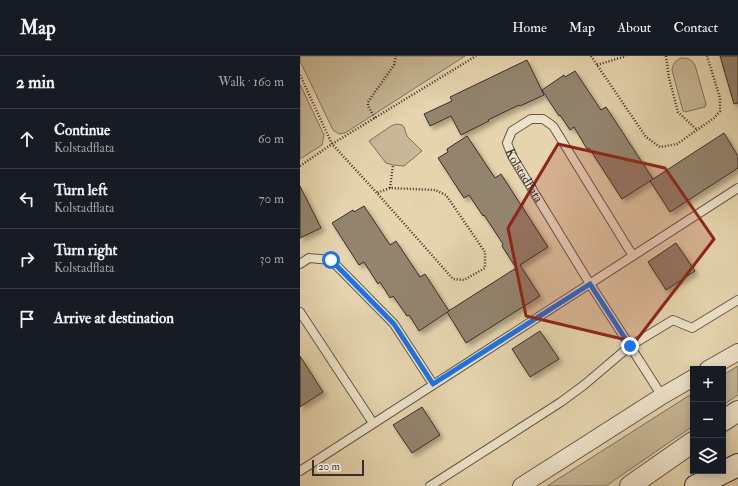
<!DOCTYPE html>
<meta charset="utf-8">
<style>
:root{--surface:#171b24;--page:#20242c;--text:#f1f3f6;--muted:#9ea1a6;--line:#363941}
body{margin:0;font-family:"IM FELL Double Pica",serif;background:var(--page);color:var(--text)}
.controls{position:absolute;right:12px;bottom:12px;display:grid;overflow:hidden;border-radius:0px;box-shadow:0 2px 10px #0003}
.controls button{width:36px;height:36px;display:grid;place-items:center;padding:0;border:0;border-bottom:1px solid var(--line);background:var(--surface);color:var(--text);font:20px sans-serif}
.scale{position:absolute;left:12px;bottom:10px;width:52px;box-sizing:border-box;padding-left:4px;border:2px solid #3a2d29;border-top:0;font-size:11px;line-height:14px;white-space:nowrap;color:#3a2d29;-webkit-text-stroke:3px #eee3ca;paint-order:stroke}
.stop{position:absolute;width:12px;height:12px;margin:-9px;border:3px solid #1a73e8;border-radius:50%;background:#fff}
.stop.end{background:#1a73e8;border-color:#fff;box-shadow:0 1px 4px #0008}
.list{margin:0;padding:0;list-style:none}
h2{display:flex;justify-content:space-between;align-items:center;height:52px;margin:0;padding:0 16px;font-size:17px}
h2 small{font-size:13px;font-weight:400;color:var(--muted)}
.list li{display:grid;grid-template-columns:26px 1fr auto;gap:12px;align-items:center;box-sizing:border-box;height:60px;padding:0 16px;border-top:1px solid var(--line)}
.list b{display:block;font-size:15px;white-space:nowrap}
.list p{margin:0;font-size:13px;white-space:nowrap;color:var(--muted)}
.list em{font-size:13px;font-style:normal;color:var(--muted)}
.icon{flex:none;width:22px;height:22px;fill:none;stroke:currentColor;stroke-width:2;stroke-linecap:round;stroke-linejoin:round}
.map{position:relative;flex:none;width:438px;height:430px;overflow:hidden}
header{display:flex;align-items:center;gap:24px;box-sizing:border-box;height:56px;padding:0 20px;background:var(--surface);border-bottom:1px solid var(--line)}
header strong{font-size:19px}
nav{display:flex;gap:22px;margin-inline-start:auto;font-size:14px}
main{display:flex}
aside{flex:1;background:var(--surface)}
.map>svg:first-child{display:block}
</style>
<header>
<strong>Map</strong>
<nav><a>Home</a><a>Map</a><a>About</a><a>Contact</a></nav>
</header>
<main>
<aside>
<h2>2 min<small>Walk · 160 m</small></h2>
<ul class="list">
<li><svg class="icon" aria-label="ahead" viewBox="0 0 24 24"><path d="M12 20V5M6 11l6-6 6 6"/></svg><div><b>Continue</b><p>Kolstadflata</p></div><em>60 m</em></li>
<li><svg class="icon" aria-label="left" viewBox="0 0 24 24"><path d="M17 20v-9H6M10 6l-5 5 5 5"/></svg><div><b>Turn left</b><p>Kolstadflata</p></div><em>70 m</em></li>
<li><svg class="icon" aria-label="right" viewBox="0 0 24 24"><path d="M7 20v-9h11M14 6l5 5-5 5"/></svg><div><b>Turn right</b><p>Kolstadflata</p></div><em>30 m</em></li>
<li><svg class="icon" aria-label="arrive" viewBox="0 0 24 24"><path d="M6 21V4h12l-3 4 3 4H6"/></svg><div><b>Arrive at destination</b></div></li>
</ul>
</aside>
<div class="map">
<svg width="438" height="430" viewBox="0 0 438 430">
<defs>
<filter id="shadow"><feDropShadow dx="3.5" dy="3.5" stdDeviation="2" flood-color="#0004"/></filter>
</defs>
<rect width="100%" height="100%" fill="#e5d4ae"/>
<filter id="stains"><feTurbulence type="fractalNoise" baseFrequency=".005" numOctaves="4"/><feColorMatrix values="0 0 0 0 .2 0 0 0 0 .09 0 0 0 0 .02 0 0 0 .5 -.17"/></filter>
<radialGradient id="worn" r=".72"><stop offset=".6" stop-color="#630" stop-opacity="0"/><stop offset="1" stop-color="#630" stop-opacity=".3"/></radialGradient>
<!-- green -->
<g fill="#c8b897" stroke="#817260">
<path d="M 0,0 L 165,0 L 45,77 L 39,78 L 33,74 L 0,5 Z"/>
<path d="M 381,2 C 388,2 391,3 395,9 L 406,48 L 405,51 L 385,56 L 383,55 L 372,14 C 373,8 375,5 381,2 Z"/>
<path d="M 0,28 L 24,79 L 22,89 L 0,103 Z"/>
<path d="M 96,68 L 102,69 L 104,71 L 107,80 L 122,95 L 104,110 L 93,109 L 86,107 L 69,85 L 91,70 Z"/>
<path d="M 438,310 L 438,339 L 423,349 L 423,319 Z"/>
<path d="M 393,337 L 393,370 L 306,430 L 247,430 Z"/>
</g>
<!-- building -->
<g fill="#93846e" stroke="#3a2d29" filter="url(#shadow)">
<path d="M 420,0 L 438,0 L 438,47 L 434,48 Z"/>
<path d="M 227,4 L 244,39 L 220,50 L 219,49 L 188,64 L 189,65 L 161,79 L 151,60 L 130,70 L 124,58 L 152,45 L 150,41 Z"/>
<path d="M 275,15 L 301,54 L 306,51 L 353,123 L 322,143 L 289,92 L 287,93 L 274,71 L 270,74 L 260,59 L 259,60 L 242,34 L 264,19 L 265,21 Z"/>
<path d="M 424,77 L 438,100 L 438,112 L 370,156 L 350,125 Z"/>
<path d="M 167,80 L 195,122 L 201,118 L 248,191 L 220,209 L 240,240 L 166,287 L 147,256 L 216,212 L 202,190 L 203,188 L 184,159 L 183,160 L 169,139 L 164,142 L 138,102 L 148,96 L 147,93 Z"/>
<path d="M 0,130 L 21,172 L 0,182 Z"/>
<path d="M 64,150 L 90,189 L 96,185 L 120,221 L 125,218 L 149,255 L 119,275 L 109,259 L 107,260 L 93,240 L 90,242 L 80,226 L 78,228 L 64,206 L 59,209 L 32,167 L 53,154 L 54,156 Z"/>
<path d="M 376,187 L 395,215 L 366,234 L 348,206 Z"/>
<path d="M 240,275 L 259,303 L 230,321 L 212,293 Z"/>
<path d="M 0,300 L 23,336 L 0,351 Z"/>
<path d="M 122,351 L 140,379 L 112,397 L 93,369 Z"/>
</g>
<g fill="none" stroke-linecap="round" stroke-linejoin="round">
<defs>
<g id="service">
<path id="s1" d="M 333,200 L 253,70 L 243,63 L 231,63 L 212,75 L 207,87 L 212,100 L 290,228 L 330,290 L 362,340"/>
<path d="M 0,208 L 9,202 L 31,204 L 94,268 L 133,328"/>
<path d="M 0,256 L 73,367"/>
<path d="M 0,415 L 438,132"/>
<path d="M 130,430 L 261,346 L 284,329 L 330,290 L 373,264 L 392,272 L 438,244"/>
</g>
<g id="minor">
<path d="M 408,313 L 438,296"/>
<path d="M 221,430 L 362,340 L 393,322"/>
</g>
<g id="tertiary">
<path d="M 423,365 L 438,355"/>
<path d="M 330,430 L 393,386"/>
</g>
<path id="secondary" d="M 396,430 L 438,409"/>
</defs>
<!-- service casing -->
<use href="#service" stroke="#65574a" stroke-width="10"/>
<!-- minor casing -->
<use href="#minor" stroke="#65574a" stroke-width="18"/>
<!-- tertiary casing -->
<use href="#tertiary" stroke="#65574a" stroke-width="22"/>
<!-- secondary casing -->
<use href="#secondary" stroke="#3a2d29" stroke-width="24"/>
<!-- path -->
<g stroke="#3a2d29" stroke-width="2.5" stroke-dasharray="1 2" stroke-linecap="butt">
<path d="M 291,0 L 346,81 L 360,91 L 377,88 L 414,62 L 420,55 L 420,42 L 407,0"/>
<path d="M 366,0 L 369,22 L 378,56 L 397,74"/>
<path d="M 297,9 L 326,0"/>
<path d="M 0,19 L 32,88 L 77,137 L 153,223 L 164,224 L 185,212 L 185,196 L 146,139 L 135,134 L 90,132 L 77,137"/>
<path d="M 75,62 L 68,50 L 68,46 L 94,9 L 96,0"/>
<path d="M 0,110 L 32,88 L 176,0"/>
<path d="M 90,132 L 93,109"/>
</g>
<!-- service -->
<use href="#service" stroke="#eee3ca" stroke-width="8"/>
<!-- minor -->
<use href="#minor" stroke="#eee3ca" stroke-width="16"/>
<!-- tertiary -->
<use href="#tertiary" stroke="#eee3ca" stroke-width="20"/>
<!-- secondary -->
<use href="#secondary" stroke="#eee3ca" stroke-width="22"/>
</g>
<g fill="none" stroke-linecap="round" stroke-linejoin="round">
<!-- route -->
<path stroke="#1a73e8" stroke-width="5" d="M 31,204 L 94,268 L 133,328 L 290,228 L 330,290"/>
</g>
<!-- marked area -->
<path fill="#8f2418" fill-opacity="0.2" stroke="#8f2418" stroke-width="3" stroke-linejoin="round" d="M 258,88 L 365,112 L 414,183 L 335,286 L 226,260 L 208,172 Z"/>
<g text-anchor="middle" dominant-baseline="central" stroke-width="3" stroke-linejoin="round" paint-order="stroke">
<!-- street labels -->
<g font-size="13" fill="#3a2d29" stroke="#eee3ca">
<text stroke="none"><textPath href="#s1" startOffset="249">Kolstadflata</textPath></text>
</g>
</g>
<rect width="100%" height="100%" filter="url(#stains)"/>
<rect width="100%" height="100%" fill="url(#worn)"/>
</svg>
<div class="controls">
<button>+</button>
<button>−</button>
<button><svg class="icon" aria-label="layers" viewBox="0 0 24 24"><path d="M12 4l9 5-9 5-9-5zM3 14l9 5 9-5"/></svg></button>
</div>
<div class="scale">20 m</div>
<div class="stop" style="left:31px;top:204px"></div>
<div class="stop end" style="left:330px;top:290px"></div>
</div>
</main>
